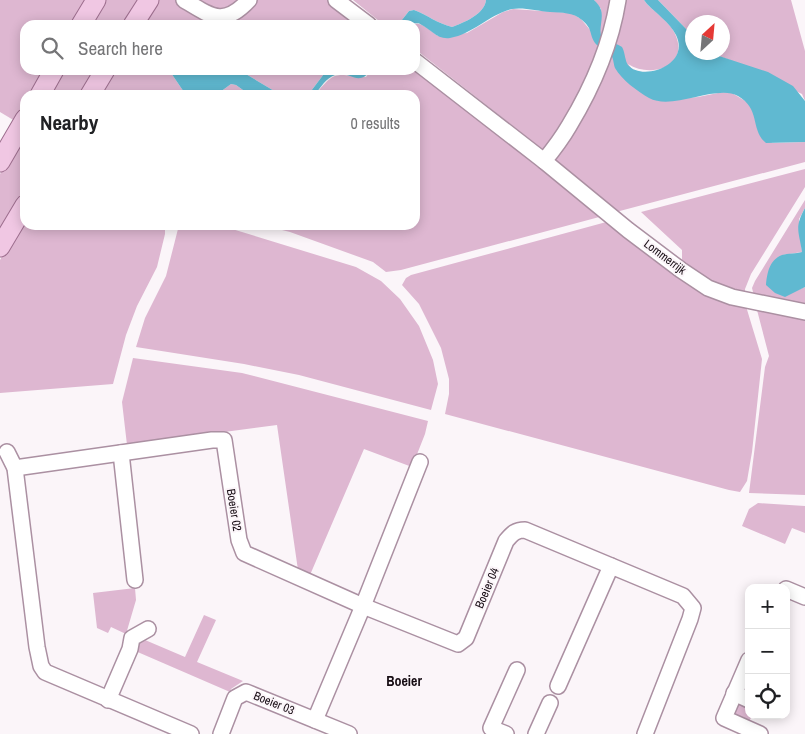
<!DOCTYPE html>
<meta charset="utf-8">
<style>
:root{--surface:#fff;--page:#f6f6f6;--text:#202124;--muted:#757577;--line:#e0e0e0}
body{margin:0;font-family:"Archivo Narrow",sans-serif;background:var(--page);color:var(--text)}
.controls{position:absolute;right:15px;bottom:15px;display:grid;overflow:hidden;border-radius:10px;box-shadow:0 2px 12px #0003}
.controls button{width:45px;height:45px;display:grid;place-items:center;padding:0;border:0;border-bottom:1px solid var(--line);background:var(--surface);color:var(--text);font:25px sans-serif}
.compass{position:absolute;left:685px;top:15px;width:45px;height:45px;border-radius:50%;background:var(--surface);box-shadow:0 2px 12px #0003;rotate:26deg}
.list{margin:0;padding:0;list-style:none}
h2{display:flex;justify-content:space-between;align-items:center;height:65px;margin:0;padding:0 20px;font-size:21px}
h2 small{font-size:16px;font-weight:400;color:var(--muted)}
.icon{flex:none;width:28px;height:28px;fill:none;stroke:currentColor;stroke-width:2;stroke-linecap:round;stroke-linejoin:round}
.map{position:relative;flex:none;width:805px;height:734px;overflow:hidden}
.search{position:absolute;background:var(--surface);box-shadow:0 2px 12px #0003;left:20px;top:20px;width:400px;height:55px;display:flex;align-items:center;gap:12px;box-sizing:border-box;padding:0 18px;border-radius:15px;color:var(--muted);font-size:19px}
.panel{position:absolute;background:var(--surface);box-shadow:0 2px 12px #0003;left:20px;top:90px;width:400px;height:140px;border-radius:15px}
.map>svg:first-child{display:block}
</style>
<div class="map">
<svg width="805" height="734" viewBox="0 0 805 734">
<rect width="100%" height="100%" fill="#fbf5f9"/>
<!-- green -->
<g fill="#deb7d1">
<path d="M 0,0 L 87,0 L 73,25 L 25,25 L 25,70 L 46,70 L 31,95 L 25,95 L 25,104 L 15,121 L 0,112 Z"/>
<path d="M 102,0 L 140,0 L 125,25 L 90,25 Z"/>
<path d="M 156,0 L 178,0 L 204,17 L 252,5 L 257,0 L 331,0 L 362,25 L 139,25 Z"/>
<path d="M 197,0 L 241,0 L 234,7 L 217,11 Z"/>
<path d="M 353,0 L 486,0 C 485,14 463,23 452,27 C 436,23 428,15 414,10 L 409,11 L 398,25 L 384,25 Z"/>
<path d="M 594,0 L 614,0 L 588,83 L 546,148 L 538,150 L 537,145 L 415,49 L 415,25 L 411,25 C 421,20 430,31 438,36 L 467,33 L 503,12 L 513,9 L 571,13 L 581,19 L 591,31 L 601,9 Z"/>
<path d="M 623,0 L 644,0 L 647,4 C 657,14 673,24 677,39 C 686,68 649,78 628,64 L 658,101 L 698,97 L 723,92 L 732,93 L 747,102 L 752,108 L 772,143 L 805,142 L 805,162 L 616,212 L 555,163 L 555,159 Z"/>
<path d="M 658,0 L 791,0 L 805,51 L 805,101 L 802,94 L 730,60 L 710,53 L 722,52 L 722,22 L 692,22 L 692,35 Z"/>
<path d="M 63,70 L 98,70 L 83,95 L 47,95 Z"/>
<path d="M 112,70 L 169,70 L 186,95 L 97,95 Z"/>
<path d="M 239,70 L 327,70 L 308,95 L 281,95 Z"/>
<path d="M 371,70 L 415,70 L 603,216 L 401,270 L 386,272 L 373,262 L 290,232 L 262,225 L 415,225 L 415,95 L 315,95 C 336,69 335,75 366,77 Z"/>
<path d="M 231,84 L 236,85 L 250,95 L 216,95 Z"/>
<path d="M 25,132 L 25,191 L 0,234 L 0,174 Z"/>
<path d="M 805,169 L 805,187 L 751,274 L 745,289 L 745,303 L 762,359 L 752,452 L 747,481 L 740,492 L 729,490 L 445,414 L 449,394 L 449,379 L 441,348 L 419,304 L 402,285 L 406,278 L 411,275 L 610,221 L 675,269 L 682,260 L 682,250 L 641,212 Z"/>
<path d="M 805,200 L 805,208 L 799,219 L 802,252 L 783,255 L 795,291 L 805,287 L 805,308 L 754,296 L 752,288 L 755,281 Z"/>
<path d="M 25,217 L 25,225 L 165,225 L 165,234 L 157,267 L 137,306 L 126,335 L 113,384 L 0,393 L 0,260 Z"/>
<path d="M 179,225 L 219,225 L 356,267 L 381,281 L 400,299 L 419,326 L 433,360 L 438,384 L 431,410 L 299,375 L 244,364 L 136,347 L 145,318 L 166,276 Z"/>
<path d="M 757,310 L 805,316 L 805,495 L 749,493 L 765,367 L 769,356 Z"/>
<path d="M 133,358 L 242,373 L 428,421 L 425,434 L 412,467 L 364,449 L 310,575 L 298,570 L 277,425 L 127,445 L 122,402 Z"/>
<path d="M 758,503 L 805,506 L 805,533 L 792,528 L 785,544 L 742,526 L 749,509 Z"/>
<path d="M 135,588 L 136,600 L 126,634 L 111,627 L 108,633 L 97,628 L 93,593 Z"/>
<path d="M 204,615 L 216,620 L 197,662 L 243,681 L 231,689 L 230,692 L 133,650 L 138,637 L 185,657 Z"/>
<path d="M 739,701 L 749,706 L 749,715 L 753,715 L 749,721 L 737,718 L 733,712 Z"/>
</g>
<!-- water -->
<g fill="#60b9d1">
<path d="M 486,0 L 594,0 C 597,3 600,6 601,10 C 604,19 597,33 603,38 C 607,43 617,43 622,47 C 625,52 625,61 628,65 C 642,82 691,65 676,35 C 669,22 657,14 647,4 L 644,0 L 658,0 L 692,35 L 692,52 L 710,53 L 768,72 L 793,86 L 805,101 L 805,142 L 766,143 C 750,130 761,109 738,96 C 716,84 673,111 649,98 C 637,91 622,80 615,68 C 613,63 614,58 610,54 C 606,49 599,48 595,43 C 589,34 593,29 582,20 C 573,12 562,13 550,12 C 538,11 523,7 512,9 C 490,14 473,34 450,38 C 437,40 431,29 420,24 C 417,22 403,25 398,25 L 409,11 L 414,10 C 428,15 436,23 452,27 C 463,23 485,14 486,0 Z"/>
<path d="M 169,70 L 239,70 L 281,95 L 250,95 L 236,85 L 231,84 L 216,95 L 186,95 Z"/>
<path d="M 327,70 L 371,70 C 358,88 350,70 335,75 C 326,78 320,88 315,95 L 308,95 Z"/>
<path d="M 805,208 L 805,287 L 785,297 L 775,293 L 766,285 C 767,274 769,260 782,255 C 788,253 796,254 802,252 C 799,231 794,228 805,208 Z"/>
</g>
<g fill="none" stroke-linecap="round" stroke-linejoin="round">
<defs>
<g id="minor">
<path d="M 184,0 C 212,17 224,27 249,0"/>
<path d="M 336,0 L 369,25"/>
<path d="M 618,0 C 611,44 592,88 569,126 C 562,138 553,150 544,161 L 628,230 L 681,270 L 708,288 L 732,297 L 805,312"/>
<path d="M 415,61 L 544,161"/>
<path d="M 7,452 L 15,468 L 37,647 L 41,666 L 45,672 L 191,734"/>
<path d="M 121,453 L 135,580"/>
<path d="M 15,468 L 212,440 L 224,440 L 239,540 L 244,553 L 363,606 L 458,644 L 466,638 L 506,541 C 512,534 515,530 525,530 L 683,596 L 693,608 L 690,619 L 645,734"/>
<path d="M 786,589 L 805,597"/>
<path d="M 749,660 L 724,718 L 760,734"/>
<path d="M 558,686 L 611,566"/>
<path d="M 734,693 L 749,700"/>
<path d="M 108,700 L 130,649 L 132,638 L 148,629"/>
<path d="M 315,720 L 363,606 L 420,462"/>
<path d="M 221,734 L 235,698 L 246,692 L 349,734"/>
<path d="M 506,734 L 491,728 L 517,670"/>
<path d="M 536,734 L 550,703"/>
</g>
<g id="major">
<path d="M 81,25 L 96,0"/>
<path d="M 133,25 L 149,0"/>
<path d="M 40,95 L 54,70"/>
<path d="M 90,95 L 105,70"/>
<path d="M 0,162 L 25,119"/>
<path d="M 0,247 L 25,205"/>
</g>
</defs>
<!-- minor casing -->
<use href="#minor" stroke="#ab90a2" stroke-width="18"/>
<!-- major casing -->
<use href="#major" stroke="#9d6e8e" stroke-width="21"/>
<!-- minor -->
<use href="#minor" stroke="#fff" stroke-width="15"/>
<!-- major -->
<use href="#major" stroke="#f0c7e3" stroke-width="19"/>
</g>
<g text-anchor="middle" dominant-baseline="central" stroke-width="4" stroke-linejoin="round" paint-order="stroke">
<!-- street labels -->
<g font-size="12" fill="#160c13" stroke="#fbf5f9">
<text transform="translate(665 257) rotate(37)">Lommerrijk</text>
<text transform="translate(234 510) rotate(81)">Boeier 02</text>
<text transform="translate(487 588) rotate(-67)">Boeier 04</text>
<text transform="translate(274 703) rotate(22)">Boeier 03</text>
</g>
<!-- neighbourhood labels -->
<g font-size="14" font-weight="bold" fill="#160c13" stroke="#fbf5f9">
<text x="404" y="681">Boeier</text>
</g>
</g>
</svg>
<div class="controls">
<button>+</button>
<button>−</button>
<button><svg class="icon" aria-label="locate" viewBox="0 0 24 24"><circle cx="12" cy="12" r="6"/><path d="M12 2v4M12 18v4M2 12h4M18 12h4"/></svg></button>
</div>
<svg class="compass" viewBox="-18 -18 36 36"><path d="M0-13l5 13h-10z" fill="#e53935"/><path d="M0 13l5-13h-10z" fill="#757577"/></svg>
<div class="search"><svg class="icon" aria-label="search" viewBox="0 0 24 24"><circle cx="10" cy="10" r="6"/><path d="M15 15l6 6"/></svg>Search here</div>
<section class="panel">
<h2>Nearby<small>0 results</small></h2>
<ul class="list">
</ul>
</section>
</div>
